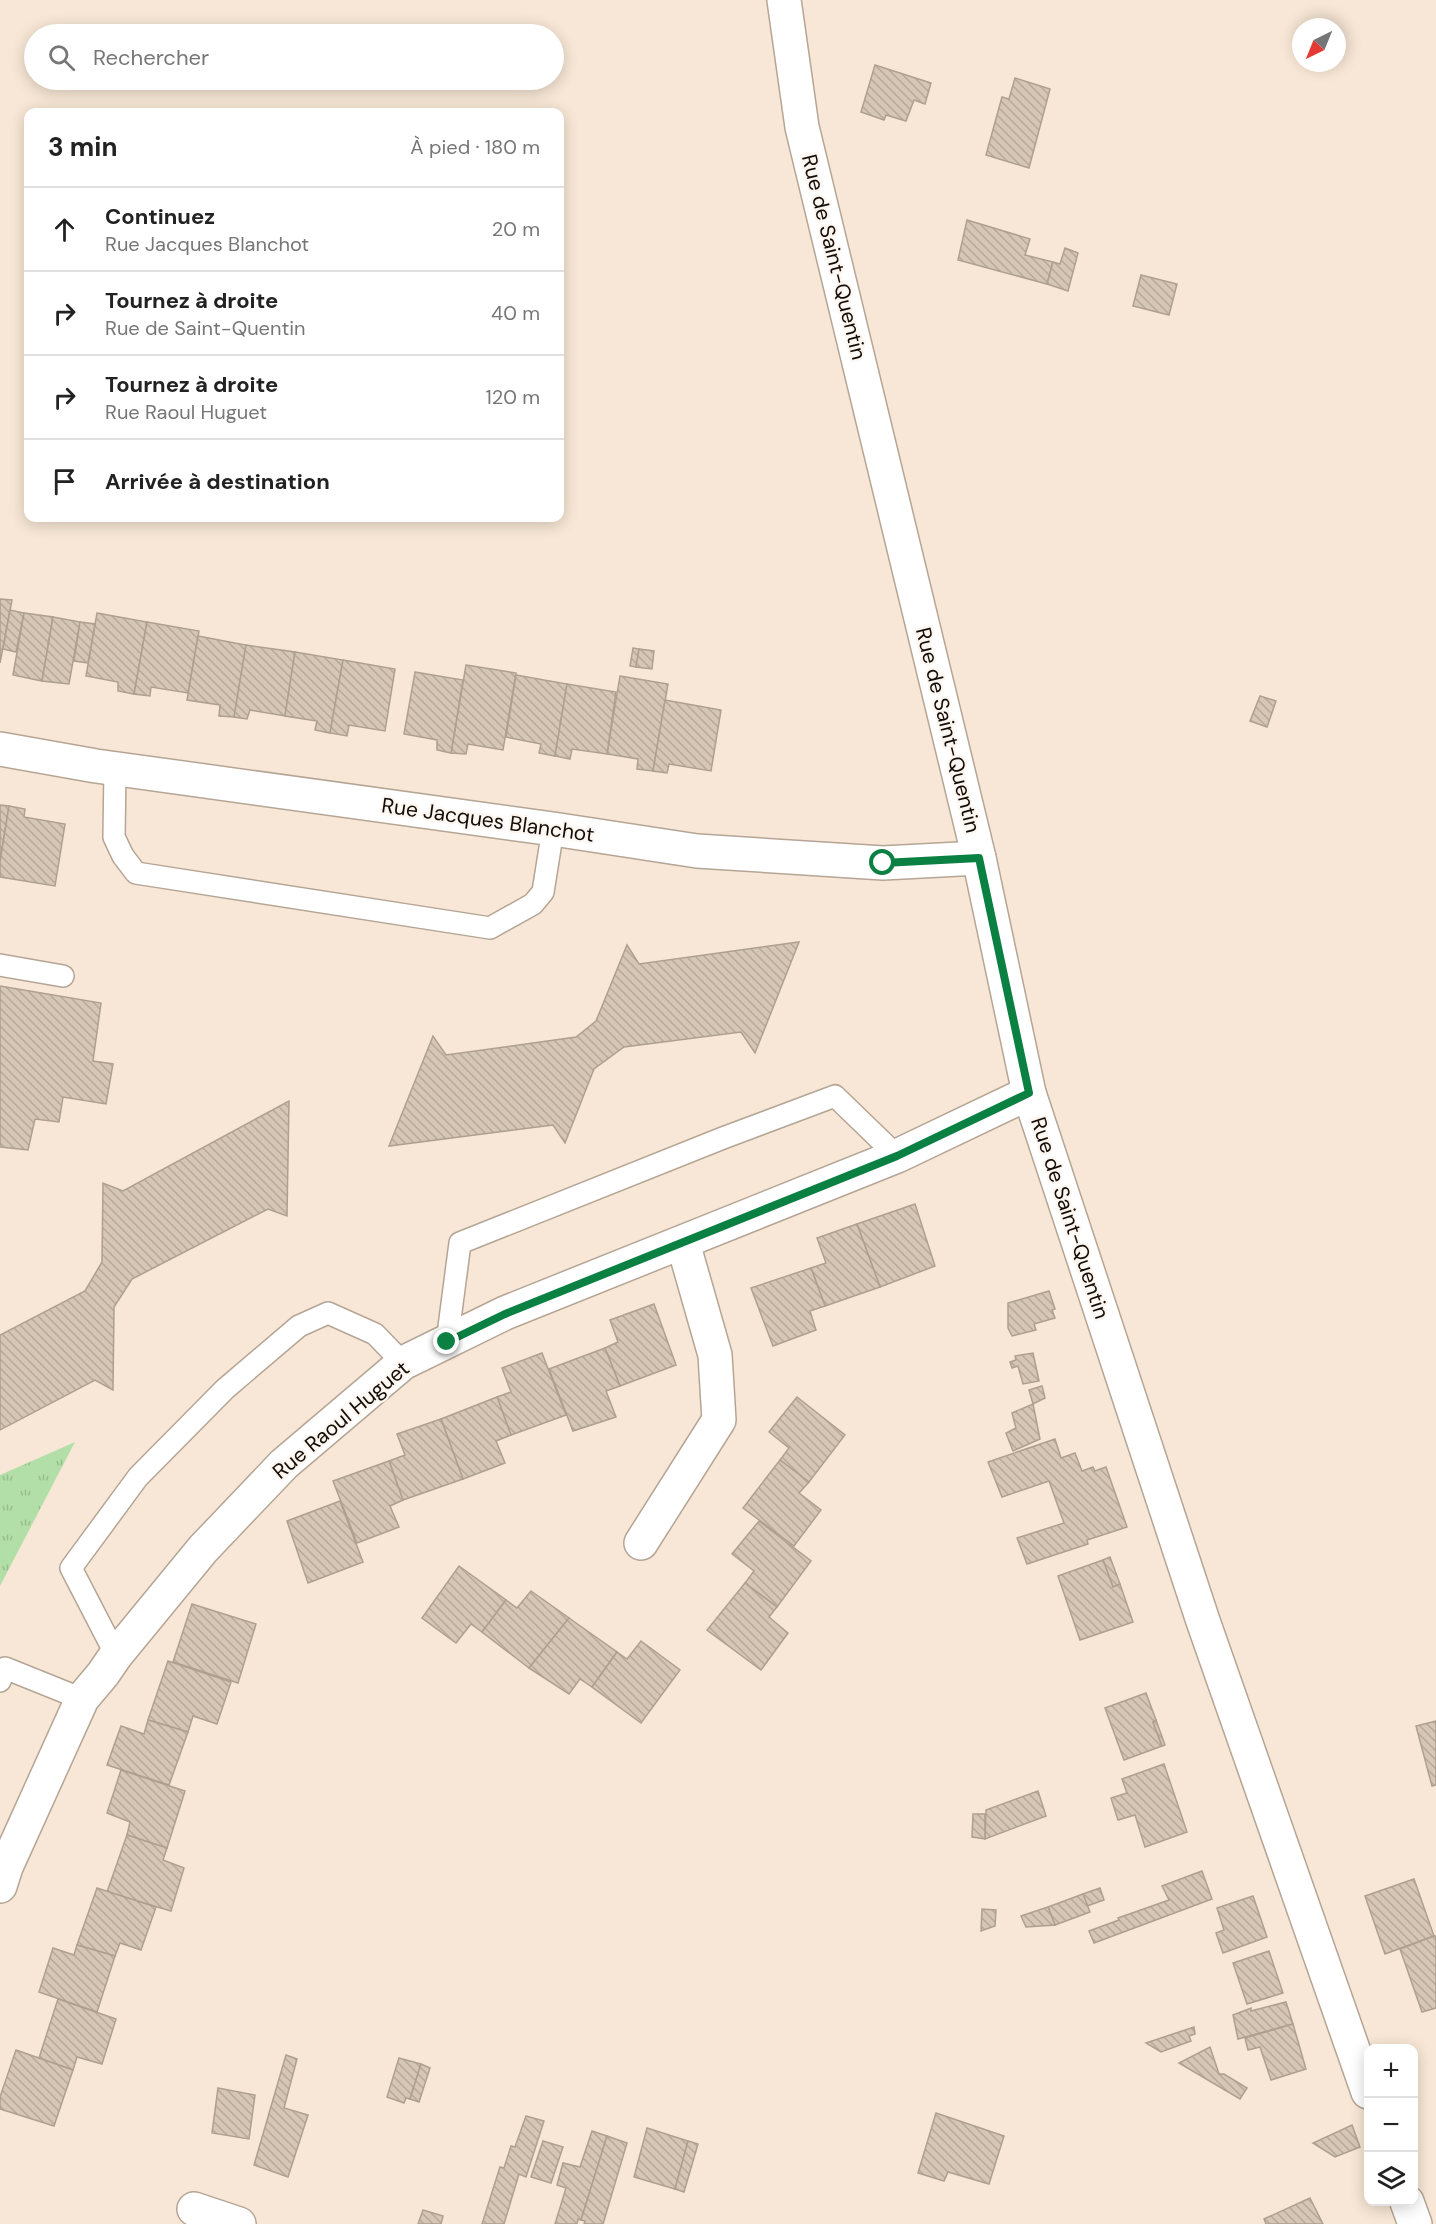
<!DOCTYPE html>
<html lang="fr">
<meta charset="utf-8">
<style>
:root{--surface:#fff;--page:#f2f2f2;--text:#222;--muted:#767676;--line:#e0e0e0}
body{margin:0;font-family:"DM Sans",sans-serif;background:var(--page);color:var(--text)}
.controls{position:absolute;right:18px;bottom:18px;display:grid;overflow:hidden;border-radius:12px;box-shadow:0 3px 15px #0003}
.controls button{width:54px;height:54px;display:grid;place-items:center;padding:0;border:0;border-bottom:2px solid var(--line);background:var(--surface);color:var(--text);font:30px sans-serif}
.compass{position:absolute;left:1292px;top:18px;width:54px;height:54px;border-radius:50%;background:var(--surface);box-shadow:0 3px 15px #0003;rotate:223deg}
.stop{position:absolute;width:18px;height:18px;margin:-14px;border:4px solid #0b8043;border-radius:50%;background:#fff}
.stop.end{background:#0b8043;border-color:#fff;box-shadow:0 2px 6px #0008}
.list{margin:0;padding:0;list-style:none}
h2{display:flex;justify-content:space-between;align-items:center;height:78px;margin:0;padding:0 24px;font-size:26px}
h2 small{font-size:20px;font-weight:400;color:var(--muted)}
.list li{display:grid;grid-template-columns:39px 1fr auto;gap:18px;align-items:center;box-sizing:border-box;height:84px;padding:0 24px;border-top:2px solid var(--line)}
.list b{display:block;font-size:22px;white-space:nowrap}
.list p{margin:0;font-size:20px;white-space:nowrap;color:var(--muted)}
.list em{font-size:20px;font-style:normal;color:var(--muted)}
.icon{flex:none;width:33px;height:33px;fill:none;stroke:currentColor;stroke-width:2;stroke-linecap:round;stroke-linejoin:round}
.map{position:relative;flex:none;width:1436px;height:2224px;overflow:hidden}
.search{position:absolute;background:var(--surface);box-shadow:0 3px 15px #0003;left:24px;top:24px;width:540px;height:66px;display:flex;align-items:center;gap:15px;box-sizing:border-box;padding:0 21px;border-radius:33px;color:var(--muted);font-size:22px}
.panel{position:absolute;background:var(--surface);box-shadow:0 3px 15px #0003;left:24px;top:108px;width:540px;height:414px;border-radius:12px}
.map>svg:first-child{display:block}
</style>
<div class="map">
<svg width="1436" height="2224" viewBox="0 0 1436 2224">
<defs>
<pattern id="grass-tufts" width="24" height="20" patternUnits="userSpaceOnUse" patternTransform="scale(1.5)"><rect width="24" height="20" fill="#b2dfa7"/><path d="M3 7l-1-3M5 7V3M7 7l1-3M15 17l-1-3M17 17v-4M19 17l1-3" fill="none" stroke="#98be8e"/></pattern>
<pattern id="building-back-hatch" width="6" height="6" patternUnits="userSpaceOnUse" patternTransform="scale(1.5)"><rect width="6" height="6" fill="#d6c6b5"/><path d="M-1 5l2 2M0 0l6 6M5-1l2 2" fill="none" stroke="#b7a99a"/></pattern>
</defs>
<rect width="100%" height="100%" fill="#f8e7d6"/>
<!-- grass -->
<path fill="url(#grass-tufts)" d="M 75,1442 L 0,1586 L 0,1475 Z"/>
<!-- building -->
<g fill="url(#building-back-hatch)" stroke="#af9f8f" stroke-width="1.5">
<path d="M 875,65 L 931,83 L 925,104 L 914,100 L 906,121 L 886,115 L 884,120 L 861,112 Z"/>
<path d="M 1015,78 L 1050,89 L 1029,168 L 986,155 L 1002,97 L 1009,99 Z"/>
<path d="M 967,220 L 1030,239 L 1025,255 L 1053,262 L 1047,284 L 958,260 Z"/>
<path d="M 1065,248 L 1078,253 L 1068,291 L 1047,284 L 1053,262 L 1060,264 Z"/>
<path d="M 1141,275 L 1177,284 L 1169,315 L 1133,306 Z"/>
<path d="M 0,599 L 12,600 L 0,663 Z"/>
<path d="M 10,610 L 24,613 L 16,652 L 3,649 Z"/>
<path d="M 24,613 L 53,617 L 42,681 L 13,675 Z"/>
<path d="M 97,613 L 147,622 L 134,694 L 118,691 L 118,682 L 86,676 Z"/>
<path d="M 53,617 L 80,622 L 69,684 L 42,681 Z"/>
<path d="M 80,622 L 95,624 L 88,663 L 74,661 Z"/>
<path d="M 147,622 L 199,631 L 188,693 L 151,687 L 150,696 L 134,694 Z"/>
<path d="M 198,636 L 246,645 L 234,717 L 219,716 L 220,705 L 187,700 Z"/>
<path d="M 246,645 L 295,652 L 285,716 L 250,710 L 247,719 L 234,717 Z"/>
<path d="M 633,648 L 639,649 L 636,667 L 630,666 Z"/>
<path d="M 639,649 L 654,651 L 652,669 L 636,667 Z"/>
<path d="M 295,652 L 343,660 L 330,733 L 315,730 L 317,721 L 285,716 Z"/>
<path d="M 343,660 L 395,669 L 385,731 L 349,725 L 347,736 L 330,733 Z"/>
<path d="M 466,665 L 516,673 L 503,750 L 468,744 L 466,754 L 451,753 Z"/>
<path d="M 415,672 L 463,680 L 451,753 L 437,750 L 437,740 L 404,734 Z"/>
<path d="M 516,675 L 567,684 L 555,756 L 539,753 L 541,744 L 506,737 Z"/>
<path d="M 620,676 L 668,684 L 653,771 L 637,769 L 638,759 L 607,754 Z"/>
<path d="M 567,684 L 616,692 L 607,754 L 572,749 L 570,759 L 555,756 Z"/>
<path d="M 1260,696 L 1276,701 L 1267,727 L 1250,721 Z"/>
<path d="M 665,700 L 721,710 L 711,771 L 669,764 L 667,773 L 653,771 Z"/>
<path d="M 0,805 L 9,806 L 0,862 Z"/>
<path d="M 9,806 L 25,809 L 24,817 L 65,824 L 55,886 L 0,877 L 0,862 Z"/>
<path d="M 799,942 L 755,1053 L 741,1032 L 624,1047 L 594,1069 L 565,1143 L 553,1125 L 389,1146 L 433,1036 L 446,1055 L 576,1037 L 596,1021 L 627,945 L 639,964 Z"/>
<path d="M 0,986 L 101,1003 L 93,1061 L 113,1064 L 106,1104 L 63,1097 L 59,1122 L 35,1119 L 28,1150 L 0,1147 Z"/>
<path d="M 289,1101 L 287,1216 L 268,1209 L 132,1279 L 114,1307 L 113,1390 L 95,1380 L 0,1430 L 0,1335 L 85,1291 L 102,1262 L 103,1183 L 123,1191 Z"/>
<path d="M 915,1204 L 935,1266 L 880,1287 L 857,1224 Z"/>
<path d="M 857,1224 L 880,1287 L 825,1306 L 811,1268 L 826,1263 L 817,1238 Z"/>
<path d="M 811,1268 L 825,1306 L 810,1311 L 816,1330 L 773,1346 L 751,1288 Z"/>
<path d="M 1049,1291 L 1055,1309 L 1052,1310 L 1055,1318 L 1034,1324 L 1036,1330 L 1012,1336 L 1008,1328 L 1008,1303 Z"/>
<path d="M 654,1304 L 676,1365 L 620,1386 L 605,1348 L 618,1342 L 610,1320 Z"/>
<path d="M 605,1348 L 620,1386 L 606,1391 L 616,1417 L 573,1431 L 549,1369 Z"/>
<path d="M 542,1353 L 566,1415 L 511,1435 L 497,1397 L 511,1392 L 502,1368 Z"/>
<path d="M 1033,1353 L 1039,1381 L 1023,1384 L 1018,1366 L 1012,1368 L 1010,1362 L 1016,1360 L 1015,1356 Z"/>
<path d="M 1042,1386 L 1045,1398 L 1033,1404 L 1029,1390 Z"/>
<path d="M 497,1397 L 511,1435 L 496,1441 L 505,1463 L 463,1479 L 441,1419 Z"/>
<path d="M 797,1397 L 845,1435 L 809,1482 L 780,1460 L 789,1448 L 769,1432 Z"/>
<path d="M 1033,1404 L 1040,1439 L 1013,1451 L 1006,1433 L 1016,1428 L 1012,1413 Z"/>
<path d="M 441,1419 L 463,1479 L 403,1500 L 389,1461 L 405,1455 L 397,1434 Z"/>
<path d="M 1055,1439 L 1061,1458 L 1075,1453 L 1082,1471 L 1093,1467 L 1095,1471 L 1106,1467 L 1127,1527 L 1087,1540 L 1088,1544 L 1027,1564 L 1017,1538 L 1064,1523 L 1049,1481 L 1002,1497 L 988,1462 Z"/>
<path d="M 780,1460 L 809,1482 L 799,1493 L 821,1510 L 794,1546 L 743,1508 Z"/>
<path d="M 389,1461 L 403,1500 L 390,1506 L 399,1527 L 357,1543 L 333,1481 Z"/>
<path d="M 340,1501 L 363,1562 L 308,1583 L 287,1521 Z"/>
<path d="M 759,1521 L 811,1561 L 777,1607 L 745,1583 L 754,1571 L 732,1554 Z"/>
<path d="M 1110,1557 L 1120,1584 L 1113,1587 L 1103,1560 Z"/>
<path d="M 1103,1560 L 1113,1587 L 1120,1584 L 1133,1622 L 1080,1640 L 1058,1576 Z"/>
<path d="M 459,1566 L 506,1600 L 482,1632 L 471,1624 L 456,1643 L 422,1618 Z"/>
<path d="M 745,1583 L 777,1607 L 769,1617 L 788,1633 L 761,1670 L 707,1630 Z"/>
<path d="M 531,1591 L 569,1618 L 529,1668 L 482,1632 L 506,1600 L 517,1608 Z"/>
<path d="M 192,1604 L 256,1624 L 238,1683 L 173,1662 Z"/>
<path d="M 569,1618 L 617,1652 L 592,1687 L 580,1679 L 569,1694 L 529,1668 Z"/>
<path d="M 641,1641 L 680,1670 L 641,1723 L 592,1687 L 617,1652 L 627,1659 Z"/>
<path d="M 168,1661 L 231,1682 L 217,1724 L 193,1716 L 188,1732 L 148,1720 Z"/>
<path d="M 1146,1693 L 1156,1720 L 1153,1722 L 1162,1746 L 1124,1760 L 1105,1708 Z"/>
<path d="M 148,1720 L 188,1732 L 169,1785 L 107,1765 L 121,1726 L 144,1734 Z"/>
<path d="M 1156,1720 L 1165,1745 L 1162,1746 L 1153,1722 Z"/>
<path d="M 1436,1721 L 1436,1785 L 1432,1786 L 1416,1726 Z"/>
<path d="M 1164,1764 L 1187,1832 L 1145,1847 L 1135,1815 L 1118,1820 L 1111,1798 L 1127,1793 L 1122,1779 Z"/>
<path d="M 121,1770 L 185,1791 L 167,1848 L 127,1835 L 130,1822 L 107,1813 Z"/>
<path d="M 1038,1791 L 1046,1816 L 985,1839 L 986,1810 Z"/>
<path d="M 973,1814 L 985,1814 L 985,1839 L 972,1837 Z"/>
<path d="M 127,1835 L 167,1848 L 163,1860 L 184,1868 L 171,1911 L 107,1892 Z"/>
<path d="M 1202,1871 L 1212,1899 L 1094,1943 L 1089,1931 L 1119,1920 L 1118,1918 L 1169,1900 L 1162,1886 Z"/>
<path d="M 1414,1879 L 1434,1936 L 1385,1954 L 1365,1896 Z"/>
<path d="M 97,1888 L 156,1907 L 141,1950 L 120,1943 L 115,1956 L 77,1945 Z"/>
<path d="M 1100,1888 L 1104,1900 L 1087,1906 L 1083,1894 Z"/>
<path d="M 1083,1894 L 1090,1912 L 1055,1925 L 1048,1907 Z"/>
<path d="M 1253,1896 L 1267,1937 L 1223,1953 L 1216,1933 L 1224,1930 L 1217,1908 Z"/>
<path d="M 1048,1907 L 1055,1925 L 1026,1927 L 1021,1916 Z"/>
<path d="M 982,1909 L 996,1910 L 995,1926 L 981,1931 Z"/>
<path d="M 1434,1936 L 1436,1936 L 1436,2008 L 1422,2012 L 1400,1949 Z"/>
<path d="M 77,1945 L 115,1956 L 97,2012 L 39,1992 L 53,1948 L 74,1955 Z"/>
<path d="M 1269,1951 L 1283,1993 L 1247,2004 L 1233,1963 Z"/>
<path d="M 58,1999 L 116,2019 L 102,2064 L 77,2057 L 73,2070 L 39,2058 Z"/>
<path d="M 1286,2002 L 1293,2024 L 1238,2039 L 1233,2015 L 1251,2008 L 1251,2011 Z"/>
<path d="M 1293,2024 L 1306,2069 L 1271,2080 L 1260,2047 L 1248,2050 L 1245,2038 Z"/>
<path d="M 1194,2027 L 1195,2034 L 1189,2036 L 1191,2041 L 1161,2052 L 1146,2043 Z"/>
<path d="M 1210,2047 L 1219,2074 L 1224,2074 L 1247,2088 L 1240,2099 L 1179,2063 Z"/>
<path d="M 16,2050 L 73,2070 L 54,2126 L 0,2109 L 0,2097 Z"/>
<path d="M 286,2055 L 297,2059 L 284,2108 L 308,2115 L 288,2177 L 254,2165 Z"/>
<path d="M 399,2058 L 421,2064 L 410,2099 L 406,2098 L 404,2103 L 387,2097 Z"/>
<path d="M 421,2064 L 430,2068 L 419,2102 L 410,2099 Z"/>
<path d="M 218,2088 L 255,2095 L 249,2139 L 212,2133 Z"/>
<path d="M 936,2113 L 1004,2136 L 989,2184 L 948,2172 L 944,2181 L 918,2173 Z"/>
<path d="M 526,2116 L 544,2121 L 526,2177 L 519,2174 L 504,2224 L 482,2224 L 500,2167 L 504,2168 L 511,2146 L 515,2147 Z"/>
<path d="M 1352,2125 L 1360,2147 L 1335,2157 L 1313,2143 Z"/>
<path d="M 647,2128 L 688,2141 L 675,2189 L 634,2177 Z"/>
<path d="M 592,2131 L 607,2136 L 581,2220 L 578,2219 L 577,2224 L 555,2224 L 566,2188 L 557,2185 L 563,2163 L 580,2167 Z"/>
<path d="M 607,2136 L 627,2143 L 603,2224 L 584,2224 L 585,2221 L 581,2220 Z"/>
<path d="M 543,2141 L 563,2147 L 551,2183 L 531,2177 Z"/>
<path d="M 688,2141 L 698,2144 L 684,2192 L 675,2189 Z"/>
<path d="M 1310,2198 L 1323,2224 L 1266,2224 L 1264,2219 Z"/>
<path d="M 423,2210 L 443,2216 L 441,2224 L 418,2224 Z"/>
</g>
<g fill="none" stroke-linecap="round" stroke-linejoin="round">
<defs>
<g id="lane">
<path d="M 115,769 L 114,837 L 123,856 L 136,873 L 490,928 L 533,904 L 543,892 L 553,829"/>
<path d="M 0,965 L 63,976"/>
<path d="M 447,1342 L 460,1243 L 723,1138 L 835,1096 L 897,1156"/>
<path d="M 116,1655 L 71,1568 L 138,1477 L 225,1389 L 299,1326 L 328,1313 L 375,1334 L 403,1363"/>
<path d="M 0,1681 L 5,1668 L 82,1699"/>
</g>
<g id="street">
<path d="M 0,749 L 96,766 L 553,829 L 697,851 L 883,863 L 979,858"/>
<path d="M 641,1543 L 719,1420 L 715,1355 L 683,1243"/>
<path d="M 0,1886 L 6,1867 L 82,1699 L 103,1674 L 116,1655 L 203,1549 L 284,1464 L 403,1363 L 505,1313 L 897,1156 L 1029,1093"/>
<path d="M 194,2209 L 239,2224"/>
</g>
<g id="secondary">
<path d="M 784,0 L 802,127 L 979,858 L 1029,1093 L 1203,1621 L 1368,2092"/>
<path d="M 1407,2202 L 1415,2224"/>
</g>
</defs>
<!-- lane casing -->
<use href="#lane" stroke="#b5a595" stroke-width="24"/>
<!-- street casing -->
<use href="#street" stroke="#b5a595" stroke-width="36"/>
<!-- secondary casing -->
<use href="#secondary" stroke="#b5a595" stroke-width="36"/>
<!-- lane -->
<use href="#lane" stroke="#fff" stroke-width="21"/>
<!-- street -->
<use href="#street" stroke="#fff" stroke-width="33"/>
<!-- secondary -->
<use href="#secondary" stroke="#fff" stroke-width="33"/>
</g>
<g fill="none" stroke-linecap="round" stroke-linejoin="round">
<!-- route -->
<path stroke="#0b8043" stroke-width="8" d="M 447,1342 L 505,1314 L 897,1156 L 1029,1093 L 979,858 L 883,863"/>
</g>
<g text-anchor="middle" dominant-baseline="central" stroke-width="4.5" stroke-linejoin="round" paint-order="stroke">
<!-- street labels -->
<g font-size="21" fill="#120c07" stroke="#fdf6f0">
<text transform="translate(834 257) rotate(76)">Rue de Saint-Quentin</text>
<text transform="translate(948 730) rotate(76)">Rue de Saint-Quentin</text>
<text transform="translate(488 820) rotate(8)">Rue Jacques Blanchot</text>
<text transform="translate(1070 1218) rotate(72)">Rue de Saint-Quentin</text>
<text transform="translate(341 1420) rotate(-40)">Rue Raoul Huguet</text>
</g>
</g>
</svg>
<div class="controls">
<button>+</button>
<button>−</button>
<button><svg class="icon" aria-label="layers" viewBox="0 0 24 24"><path d="M12 4l9 5-9 5-9-5zM3 14l9 5 9-5"/></svg></button>
</div>
<svg class="compass" viewBox="-18 -18 36 36"><path d="M0-13l5 13h-10z" fill="#e53935"/><path d="M0 13l5-13h-10z" fill="#767676"/></svg>
<div class="stop" style="left:883px;top:863px"></div>
<div class="stop end" style="left:447px;top:1342px"></div>
<div class="search"><svg class="icon" aria-label="search" viewBox="0 0 24 24"><circle cx="10" cy="10" r="6"/><path d="M15 15l6 6"/></svg>Rechercher</div>
<section class="panel">
<h2>3 min<small>À pied · 180 m</small></h2>
<ul class="list">
<li><svg class="icon" aria-label="ahead" viewBox="0 0 24 24"><path d="M12 20V5M6 11l6-6 6 6"/></svg><div><b>Continuez</b><p>Rue Jacques Blanchot</p></div><em>20 m</em></li>
<li><svg class="icon" aria-label="right" viewBox="0 0 24 24"><path d="M7 20v-9h11M14 6l5 5-5 5"/></svg><div><b>Tournez à droite</b><p>Rue de Saint-Quentin</p></div><em>40 m</em></li>
<li><svg class="icon" aria-label="right" viewBox="0 0 24 24"><path d="M7 20v-9h11M14 6l5 5-5 5"/></svg><div><b>Tournez à droite</b><p>Rue Raoul Huguet</p></div><em>120 m</em></li>
<li><svg class="icon" aria-label="arrive" viewBox="0 0 24 24"><path d="M6 21V4h12l-3 4 3 4H6"/></svg><div><b>Arrivée à destination</b></div></li>
</ul>
</section>
</div>
